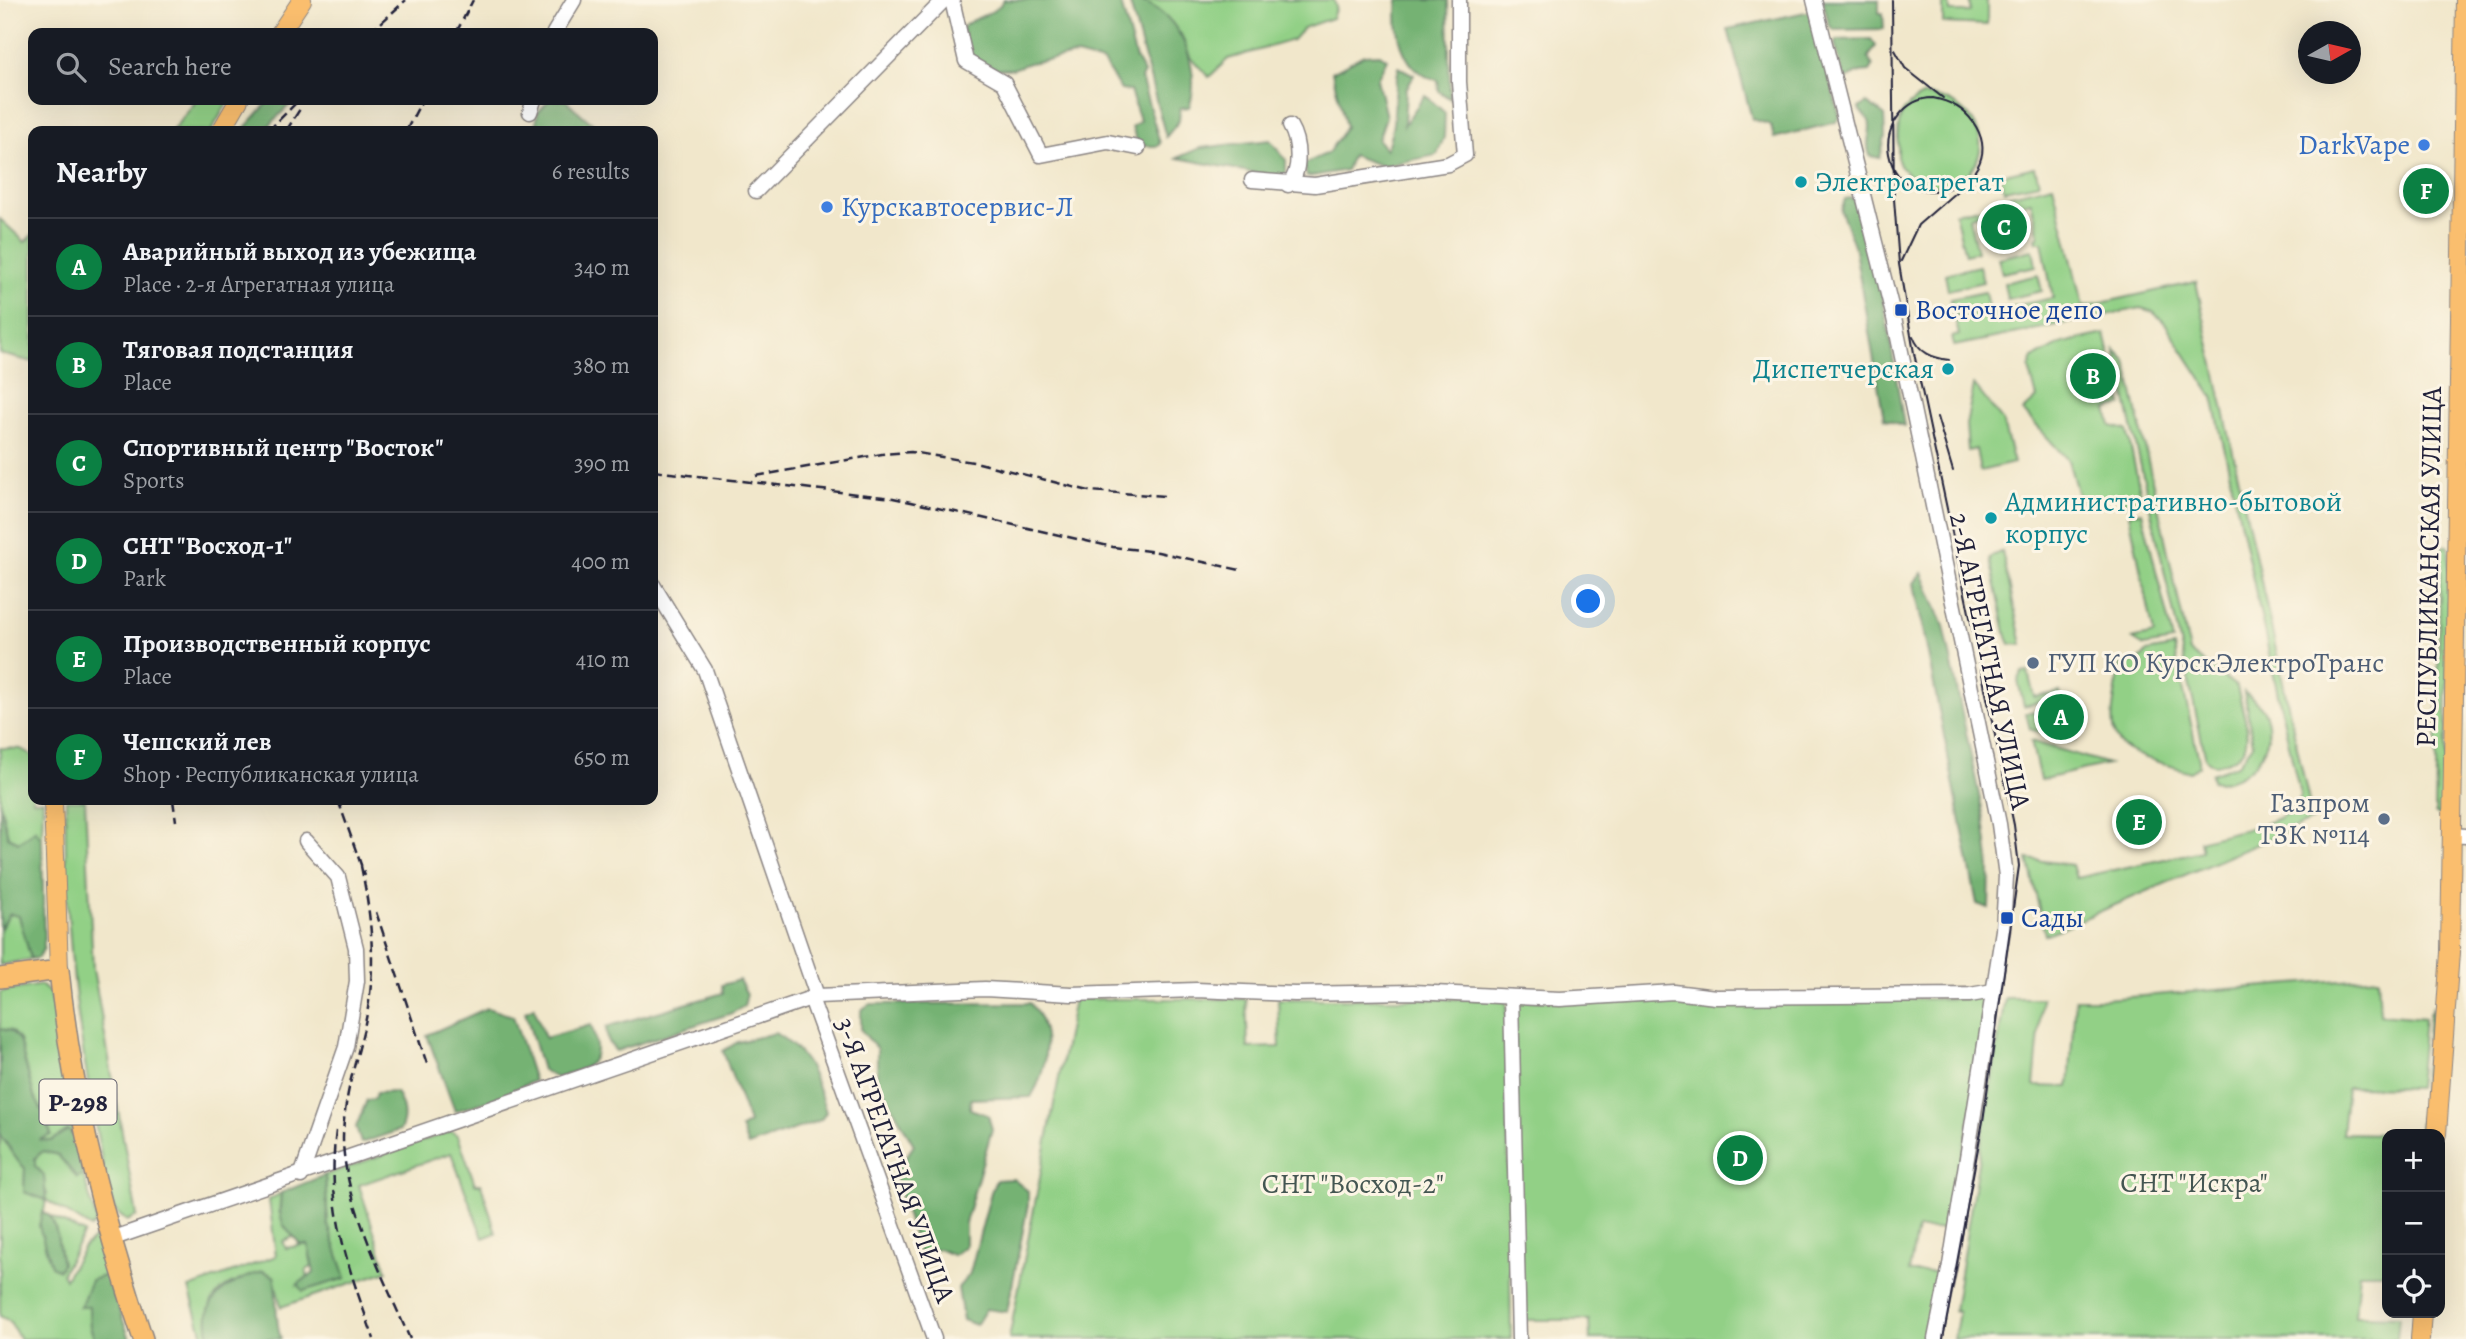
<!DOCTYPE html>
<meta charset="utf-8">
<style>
:root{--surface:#171b24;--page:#242831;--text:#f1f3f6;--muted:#9ea1a6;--line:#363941;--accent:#0b8043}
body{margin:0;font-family:Alegreya,serif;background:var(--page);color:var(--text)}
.controls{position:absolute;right:21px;bottom:21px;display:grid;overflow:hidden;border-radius:14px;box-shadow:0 7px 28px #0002}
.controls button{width:63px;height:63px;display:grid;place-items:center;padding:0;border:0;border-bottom:2px solid var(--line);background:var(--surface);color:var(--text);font:35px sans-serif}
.compass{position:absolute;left:2298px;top:21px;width:63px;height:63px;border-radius:50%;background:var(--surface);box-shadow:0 7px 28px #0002;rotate:82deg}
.you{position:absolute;left:1589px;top:602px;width:24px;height:24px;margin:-18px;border:5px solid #fff;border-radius:50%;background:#1a73e8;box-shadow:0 0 0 10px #1a73e833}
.badge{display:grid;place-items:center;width:46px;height:46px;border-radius:50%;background:var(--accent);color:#fff;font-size:23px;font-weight:700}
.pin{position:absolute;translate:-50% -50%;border:4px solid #fff;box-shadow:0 2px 7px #0006}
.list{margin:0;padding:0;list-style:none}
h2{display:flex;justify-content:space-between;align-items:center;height:91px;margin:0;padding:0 28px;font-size:30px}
h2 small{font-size:23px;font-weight:400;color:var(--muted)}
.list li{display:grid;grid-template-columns:46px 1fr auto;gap:21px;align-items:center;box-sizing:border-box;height:98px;padding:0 28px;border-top:2px solid var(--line)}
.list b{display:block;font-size:26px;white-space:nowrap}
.list p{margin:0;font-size:23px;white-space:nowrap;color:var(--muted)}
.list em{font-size:23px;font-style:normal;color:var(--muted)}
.icon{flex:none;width:38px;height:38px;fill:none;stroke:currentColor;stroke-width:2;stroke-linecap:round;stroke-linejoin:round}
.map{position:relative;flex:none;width:2466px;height:1339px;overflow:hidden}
.search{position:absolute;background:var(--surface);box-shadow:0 7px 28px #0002;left:28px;top:28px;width:630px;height:77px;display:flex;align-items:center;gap:18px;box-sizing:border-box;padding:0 24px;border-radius:14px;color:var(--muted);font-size:26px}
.panel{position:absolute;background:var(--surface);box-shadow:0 7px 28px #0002;left:28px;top:126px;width:630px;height:679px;border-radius:14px}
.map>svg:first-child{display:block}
</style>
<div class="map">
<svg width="2466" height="1339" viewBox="0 0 2466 1339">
<rect width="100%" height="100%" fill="#fcf5e5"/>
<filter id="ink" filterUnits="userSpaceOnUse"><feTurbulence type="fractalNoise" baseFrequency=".0143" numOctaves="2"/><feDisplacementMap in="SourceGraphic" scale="14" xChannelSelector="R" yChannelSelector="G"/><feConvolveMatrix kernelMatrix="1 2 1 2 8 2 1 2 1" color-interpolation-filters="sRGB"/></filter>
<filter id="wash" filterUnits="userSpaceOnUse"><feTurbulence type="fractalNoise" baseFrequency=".00686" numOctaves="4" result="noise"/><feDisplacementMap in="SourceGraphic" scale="28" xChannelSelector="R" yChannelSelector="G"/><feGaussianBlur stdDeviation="1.57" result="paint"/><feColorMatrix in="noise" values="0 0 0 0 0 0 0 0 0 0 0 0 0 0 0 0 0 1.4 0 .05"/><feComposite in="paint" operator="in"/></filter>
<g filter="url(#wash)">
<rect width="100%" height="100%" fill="#f1e7cb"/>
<!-- green -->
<g fill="#92d086" stroke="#5a7960" stroke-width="2">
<path d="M 1143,0 L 1334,0 L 1336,7 L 1332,18 L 1303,28 L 1293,40 L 1228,59 L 1209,77 L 1190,57 L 1181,34 Z"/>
<path d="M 1943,0 L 1949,0 L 1950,12 L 1970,12 L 1970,0 L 1987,0 L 1987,25 L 1943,23 Z"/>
<path d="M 1923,96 C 1957,94 1993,129 1976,163 C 1962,191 1921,192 1903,169 C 1897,163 1898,157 1898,149 C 1897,124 1898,107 1923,96 Z"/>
<path d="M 197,100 L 229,100 L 211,131 L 172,131 Z"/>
<path d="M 2035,167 L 2039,183 L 2004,190 L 2001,175 Z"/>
<path d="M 2053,185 L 2083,307 L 2196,282 L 2313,820 L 2045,935 L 2028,859 L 2072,865 L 2076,878 L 2202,851 L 2200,841 C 2227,831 2294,826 2300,795 L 2213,397 L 2165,323 L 2153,312 L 2141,308 L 1954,346 L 1952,337 L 1959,335 L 1955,318 L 2053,298 L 2042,242 L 2037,242 L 2036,238 L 2039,236 L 2031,202 L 2001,208 L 1998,198 Z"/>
<path d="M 1980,208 L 1981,213 L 1969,217 L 1977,252 L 1965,255 L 1955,213 Z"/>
<path d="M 0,219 L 25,242 L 33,234 L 33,362 L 0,354 Z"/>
<path d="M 2033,250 L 2036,266 L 2002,273 L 1998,258 Z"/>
<path d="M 1979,266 L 1983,282 L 1948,290 L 1945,274 Z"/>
<path d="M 2038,275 L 2042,291 L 2007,299 L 2004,283 Z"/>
<path d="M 1985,292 L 1988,308 L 1953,315 L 1950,299 Z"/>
<path d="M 2105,334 L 2122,405 L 2107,409 L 2111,426 L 2127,430 L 2141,495 L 2137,503 L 2128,506 L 2119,494 L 2080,502 L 2068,460 L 2023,411 L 2037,398 L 2029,368 L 2033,358 L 2063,343 Z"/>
<path d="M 2115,350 L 2126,361 L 2190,652 L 2237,687 C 2245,722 2262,756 2215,765 L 2206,759 Z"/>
<path d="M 1974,385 L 2002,420 L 2014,463 L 1980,471 L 1976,449 L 1968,451 L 1966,424 Z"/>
<path d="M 2142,512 L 2173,641 L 2144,646 L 2133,639 L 2154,634 L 2129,514 Z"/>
<path d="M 2447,545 L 2449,546 L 2445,814 L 2439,816 L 2435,813 L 2441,548 Z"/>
<path d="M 2002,551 L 2022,645 L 2010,644 L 2007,637 L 1990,560 L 1992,556 Z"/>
<path d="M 2174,647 L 2199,760 L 2199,766 L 2190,772 C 2110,746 2102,753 2121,664 L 2138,661 L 2147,652 Z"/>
<path d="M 2028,672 L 2034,697 L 2060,692 L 2061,697 L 2024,706 L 2018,681 L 2022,673 Z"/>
<path d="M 2244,692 C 2251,698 2260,703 2264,711 C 2281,744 2246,788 2212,781 L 2211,774 L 2237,765 L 2253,744 Z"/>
<path d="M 2062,705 L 2067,706 L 2077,739 L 2068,742 L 2030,729 L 2026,713 Z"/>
<path d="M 2031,741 L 2108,764 L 2040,780 Z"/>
<path d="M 0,748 L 21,749 L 33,756 L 33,800 L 43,800 L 42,839 L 35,830 L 19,842 L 8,837 L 0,803 Z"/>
<path d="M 66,800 L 85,800 L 93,969 L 137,1216 L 127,1221 L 117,1213 L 108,1192 C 82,1060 62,935 66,800 Z"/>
<path d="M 10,914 L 19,916 L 31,959 L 0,965 L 0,929 Z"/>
<path d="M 2378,977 L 2380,1014 L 2424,1018 L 2418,1088 L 2347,1087 L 2342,1133 L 2387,1134 L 2387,1273 L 2359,1273 L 2355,1316 L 2399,1317 L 2397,1339 L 1954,1339 L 1959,1312 L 1954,1310 L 2005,998 L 2042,998 L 2034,1086 L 2069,1087 L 2075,999 L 2105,999 Z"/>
<path d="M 41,985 L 51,994 L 72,1122 L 73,1134 L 68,1130 L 51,1141 L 37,1140 L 51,1134 L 34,1096 L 19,1040 L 11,1031 L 0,1029 L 0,992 Z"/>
<path d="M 1989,998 L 1976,1087 L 1947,1229 L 1917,1229 L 1909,1272 L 1938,1272 L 1923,1339 L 1590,1339 L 1589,1320 L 1521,1320 L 1514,1000 L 1720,1002 Z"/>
<path d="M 1074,999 L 1246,999 L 1248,1048 L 1280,1047 L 1278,999 L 1506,999 L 1511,1339 L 1009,1339 Z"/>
<path d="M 451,1131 L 458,1136 L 475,1184 L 481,1184 L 496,1233 L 483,1238 L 451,1153 L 359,1185 L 387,1271 L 281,1307 L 274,1276 C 250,1276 216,1281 209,1310 C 206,1319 209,1331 209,1339 L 204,1339 L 189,1288 L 276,1256 L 269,1200 L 281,1193 L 279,1212 L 296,1236 L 283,1241 L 286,1248 L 308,1244 L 312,1267 L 306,1270 L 308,1276 L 298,1285 L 346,1278 L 328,1225 L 325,1175 Z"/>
<path d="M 0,1136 C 11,1146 13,1159 25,1168 L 24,1192 L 47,1194 L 43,1184 L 44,1175 L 35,1166 L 35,1158 L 43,1151 L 58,1155 L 77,1177 L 83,1174 L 97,1222 L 91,1228 L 46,1200 L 42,1222 L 62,1264 C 58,1246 59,1233 50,1216 L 84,1233 L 62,1273 L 65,1279 L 83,1248 L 94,1238 L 102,1241 L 116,1298 L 105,1275 L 80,1307 L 89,1306 L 90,1327 L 95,1339 L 20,1339 L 9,1321 L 0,1316 Z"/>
</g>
<!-- forest -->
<g fill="#75b273" stroke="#4c6a57" stroke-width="2">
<path d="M 1004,0 L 1120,0 L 1136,59 L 1144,73 L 1141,78 L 1160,143 L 1158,146 L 1142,146 L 1136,139 L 1132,127 L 1140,121 L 1130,91 L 1121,90 L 1103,62 L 1077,55 L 1029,63 L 1013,69 L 998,69 L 968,59 L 962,28 C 974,15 993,17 1004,0 Z"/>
<path d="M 1129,0 C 1176,0 1204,68 1189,107 L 1180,108 L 1179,121 L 1166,137 Z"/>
<path d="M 1398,0 L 1448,0 L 1450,99 L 1439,91 L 1438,80 C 1402,74 1394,31 1398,0 Z"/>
<path d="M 1823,0 L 1879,0 L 1879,13 L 1883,13 L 1884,29 L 1834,30 L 1829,25 Z"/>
<path d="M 1810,11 L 1840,117 L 1836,122 L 1774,138 L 1771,125 L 1752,119 L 1728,29 Z"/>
<path d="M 1871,39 L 1876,46 L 1868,58 L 1873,66 L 1870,71 L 1860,72 L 1844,80 L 1835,44 L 1837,40 Z"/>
<path d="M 1380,54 L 1387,59 L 1377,79 L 1386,117 L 1378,140 L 1386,149 C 1398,122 1392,95 1399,67 L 1414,75 L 1406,90 L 1404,125 L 1425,95 L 1445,113 L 1444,137 L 1437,155 L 1382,166 L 1352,155 L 1346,170 L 1307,177 L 1304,164 L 1328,153 L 1346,127 L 1332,72 L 1364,55 Z"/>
<path d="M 270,100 L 294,100 L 264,131 L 242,131 Z"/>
<path d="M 549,100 L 565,100 L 601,131 L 559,131 L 536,124 L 538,112 Z"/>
<path d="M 1867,103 L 1884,115 L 1885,137 L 1880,158 L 1870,156 C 1864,140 1873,132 1869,121 C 1867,114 1861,116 1859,108 Z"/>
<path d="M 1270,140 L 1286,160 L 1286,179 L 1177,158 L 1200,148 Z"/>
<path d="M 1851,198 C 1873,209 1898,392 1904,426 L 1884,419 L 1854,245 L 1841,211 L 1845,199 Z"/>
<path d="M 1922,573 L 1944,626 L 1984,819 L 1990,868 L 1989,908 L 1977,904 L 1914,583 Z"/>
<path d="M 0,803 L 8,837 L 19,842 L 35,830 L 42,839 L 44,948 L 38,958 L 31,959 L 19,916 L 10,914 L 0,929 Z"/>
<path d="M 739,980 L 747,994 L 744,1006 L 732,1013 L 616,1051 L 608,1042 L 606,1027 L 723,993 L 722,985 Z"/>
<path d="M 1030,1003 C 1053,1028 1048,1070 1031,1097 L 971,1099 L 970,1109 L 988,1115 L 992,1129 L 965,1223 L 965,1246 L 953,1255 L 939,1249 L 919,1253 L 894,1175 L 914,1145 L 877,1080 L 877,1049 L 861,1030 L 861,1010 L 870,1004 Z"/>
<path d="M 534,1007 L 545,1038 L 591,1025 C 604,1062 592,1067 557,1078 L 542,1070 L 525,1011 Z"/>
<path d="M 487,1008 L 513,1016 L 534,1081 L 491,1100 L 455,1111 L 427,1035 Z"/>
<path d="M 2432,1008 L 2434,1039 L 2427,1134 L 2419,1134 L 2429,1014 Z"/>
<path d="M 0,1029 L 11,1031 L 19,1040 L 34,1096 L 46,1117 L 51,1135 L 39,1140 L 51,1141 L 68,1130 C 79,1140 80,1160 83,1174 L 77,1178 L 58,1155 L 43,1151 L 35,1158 L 35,1166 L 44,1175 L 46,1200 L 24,1192 L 25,1168 C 13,1159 11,1146 0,1136 Z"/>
<path d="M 775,1033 C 810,1054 814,1076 826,1112 L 821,1120 L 748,1146 L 741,1128 L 749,1123 L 723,1051 L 738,1042 Z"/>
<path d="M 396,1092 C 403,1105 407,1117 400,1130 L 361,1143 L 356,1127 L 367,1100 L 374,1099 L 376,1093 Z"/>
<path d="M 325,1175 L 328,1225 L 346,1278 L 303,1291 L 298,1284 L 314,1273 L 308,1245 L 299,1244 C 296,1236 293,1237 288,1231 C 278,1221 280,1205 281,1193 Z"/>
<path d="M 1013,1179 L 1028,1191 L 1028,1205 L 1007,1312 L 986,1309 L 976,1325 L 963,1320 L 958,1288 L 970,1273 L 991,1192 L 996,1180 Z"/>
<path d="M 42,1212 L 50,1216 C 59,1233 58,1246 62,1264 L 59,1270 L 51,1266 L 39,1226 Z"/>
<path d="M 263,1271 L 274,1276 C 278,1297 274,1319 281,1339 L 209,1339 C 209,1331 206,1318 209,1310 C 215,1288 244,1277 263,1271 Z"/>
<path d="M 106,1275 L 130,1339 L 95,1339 L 90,1327 L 89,1307 L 80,1307 L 91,1280 Z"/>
</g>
</g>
<g filter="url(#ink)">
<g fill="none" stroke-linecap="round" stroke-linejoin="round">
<defs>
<g id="minor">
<path d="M 952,0 L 966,61 L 1004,83 L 1041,155 L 1108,142 L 1138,148"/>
<path d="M 1814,0 L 1894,318 L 1999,824 L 2006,876 L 2003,930 L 1950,1265 L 1935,1339"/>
<path d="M 554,33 L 574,0"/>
<path d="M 530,112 L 534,100"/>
<path d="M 1252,180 L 1315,185 L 1448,164 L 1465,155 L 1459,82 L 1459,0"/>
<path d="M 1288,185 C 1302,172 1299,141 1290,126"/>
<path d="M 756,191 L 944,0"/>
<path d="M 653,585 L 705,670 L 817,996"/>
<path d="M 2451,835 L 2466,836"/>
<path d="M 1511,997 L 1519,1339"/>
<path d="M 811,998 L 934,1339"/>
<path d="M 301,1176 L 346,1047 L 357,981 L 356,948 L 338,877 L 306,841"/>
<path d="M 111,1239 L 817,996 L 985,989 L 1071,994 L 1196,990 L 1295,994 L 1413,992 L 1560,999 L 1674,992 L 1716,997 L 1970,995 L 1993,991"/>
</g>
<g id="major">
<path d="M 280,33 L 302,0"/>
<path d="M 221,131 L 239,100"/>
<path d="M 53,800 L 59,970"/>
<path d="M 2437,1134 L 2450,952 L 2465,0"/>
<path d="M 2420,1339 L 2422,1313"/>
</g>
<path id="highway" d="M 0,978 L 59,970 C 72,1097 102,1218 143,1339"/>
</defs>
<!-- minor casing -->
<use href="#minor" stroke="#8a8483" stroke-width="17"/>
<!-- major casing -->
<use href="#major" stroke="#8a8483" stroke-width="20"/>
<!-- highway casing -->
<use href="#highway" stroke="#8a8483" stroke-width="22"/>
<!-- minor -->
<use href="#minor" stroke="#fff" stroke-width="14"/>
<!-- major -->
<use href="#major" stroke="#fabe6e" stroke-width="18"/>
<!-- highway -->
<use href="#highway" stroke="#fabe6e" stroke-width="19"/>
<!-- tram -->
<g stroke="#22223b" stroke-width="2">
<path d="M 1892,0 L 1894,199 L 1899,264 L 1914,353 L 2014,825 L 2019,866 L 1983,1121 L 1943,1339"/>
<path d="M 1895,50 L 1905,68 L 1943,98"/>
<path d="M 1933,98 C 1949,101 1964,109 1973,122 C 2015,183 1903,224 1889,154 C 1884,127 1905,98 1933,98 Z"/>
<path d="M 1901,261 L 1918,225 L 1964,185"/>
<path d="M 1913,336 C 1919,353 1933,358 1949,360"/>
<path d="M 1937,417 L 1953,471"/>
</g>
<!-- rail -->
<g stroke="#22223b" stroke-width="2.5" stroke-dasharray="10 5" stroke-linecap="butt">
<path d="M 370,33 L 406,0"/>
<path d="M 456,33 L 473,0"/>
<path d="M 268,131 L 299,100"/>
<path d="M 286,131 L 302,106"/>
<path d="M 406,131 L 422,100"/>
<path d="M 653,471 L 893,498 L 1113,547 L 1158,552 L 1240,570"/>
<path d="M 756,476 L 882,454 L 911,452 L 979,463 L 1089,491 L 1164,496"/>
<path d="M 173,800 L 176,821"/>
<path d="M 338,800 L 365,876"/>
<path d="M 361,866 C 371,914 376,960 368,1008 C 360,1054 344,1088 343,1138 C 343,1198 386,1284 410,1339"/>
<path d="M 376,912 L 427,1064"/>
<path d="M 336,1131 C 326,1210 348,1267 374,1339"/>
</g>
</g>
</g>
<!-- markers -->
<g fill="#3f7fe0" stroke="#fcf5e5" stroke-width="2.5">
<circle cx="2424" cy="145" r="7"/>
<circle cx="827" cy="207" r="7"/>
</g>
<g fill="#0f9aa8" stroke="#fcf5e5" stroke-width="2.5">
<circle cx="1801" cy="182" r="7"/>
<circle cx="1948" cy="369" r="7"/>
<circle cx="1991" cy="518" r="7"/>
</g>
<g fill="#1a4fb4" stroke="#fcf5e5" stroke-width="2.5">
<rect x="1894" y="303" width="14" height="14" rx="3.5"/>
<rect x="2000" y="911" width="14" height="14" rx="3.5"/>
</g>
<g fill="#5c6f8a" stroke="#fcf5e5" stroke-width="2.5">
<circle cx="2033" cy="663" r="7"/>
<circle cx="2384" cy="819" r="7"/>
</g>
<g text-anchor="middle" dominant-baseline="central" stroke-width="6" stroke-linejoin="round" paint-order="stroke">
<!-- shield labels -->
<rect fill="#fcf5e5" stroke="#63616e" stroke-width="2" x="39.5" y="1079.5" width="77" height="45" rx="5"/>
<g font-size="26" font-weight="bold" fill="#22223b">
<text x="78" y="1102">Р-298</text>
</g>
<!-- shop labels -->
<g font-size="28" fill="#366cbe" stroke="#fcf5e5" text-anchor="end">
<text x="2410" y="145">DarkVape</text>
<text x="841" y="207" text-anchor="start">Курскавтосервис-Л</text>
</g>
<!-- culture labels -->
<g font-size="28" fill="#0d838f" stroke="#fcf5e5" text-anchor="start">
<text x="1815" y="182">Электроагрегат</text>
<text x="1934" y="369" text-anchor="end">Диспетчерская</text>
<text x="2005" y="502">Административно-бытовой<tspan x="2005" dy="32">корпус</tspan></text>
</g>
<!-- transit labels -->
<g font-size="28" fill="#164399" stroke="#fcf5e5" text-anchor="start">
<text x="1915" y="310">Восточное депо</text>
<text x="2021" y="918">Сады</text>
</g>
<!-- street labels -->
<g font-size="28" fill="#22223b" stroke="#fcf5e5">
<text transform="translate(2429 567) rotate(-89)">РЕСПУБЛИКАНСКАЯ УЛИЦА</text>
<text transform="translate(1990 661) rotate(78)">2-Я АГРЕГАТНАЯ УЛИЦА</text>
<text transform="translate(895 1160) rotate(70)">3-Я АГРЕГАТНАЯ УЛИЦА</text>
</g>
<!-- service labels -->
<g font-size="28" fill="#4e5e75" stroke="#fcf5e5" text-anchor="start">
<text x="2047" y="663">ГУП КО КурскЭлектроТранс</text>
<text x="2370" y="803" text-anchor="end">Газпром<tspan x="2370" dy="32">ТЗК №114</tspan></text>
</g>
<!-- park labels -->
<g font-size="28" fill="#445652" stroke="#fcf5e5">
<text x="2194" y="1183">СНТ "Искра"</text>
<text x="1353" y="1184">СНТ "Восход-2"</text>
</g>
</g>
</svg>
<div class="controls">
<button>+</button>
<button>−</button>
<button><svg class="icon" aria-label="locate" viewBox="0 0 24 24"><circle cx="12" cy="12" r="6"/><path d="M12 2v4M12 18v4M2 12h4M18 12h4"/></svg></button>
</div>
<svg class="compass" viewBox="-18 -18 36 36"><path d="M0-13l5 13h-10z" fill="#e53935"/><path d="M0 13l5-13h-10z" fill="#9ea1a6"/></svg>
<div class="you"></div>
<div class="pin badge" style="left:2061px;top:717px">A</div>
<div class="pin badge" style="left:2093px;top:376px">B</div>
<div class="pin badge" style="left:2004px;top:227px">C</div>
<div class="pin badge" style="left:1740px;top:1158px">D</div>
<div class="pin badge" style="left:2139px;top:822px">E</div>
<div class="pin badge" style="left:2426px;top:191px">F</div>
<div class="search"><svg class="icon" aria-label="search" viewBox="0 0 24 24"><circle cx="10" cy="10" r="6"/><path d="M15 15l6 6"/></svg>Search here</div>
<section class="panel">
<h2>Nearby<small>6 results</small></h2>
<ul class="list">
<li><span class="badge">A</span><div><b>Аварийный выход из убежища</b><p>Place · 2-я Агрегатная улица</p></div><em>340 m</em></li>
<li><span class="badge">B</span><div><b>Тяговая подстанция</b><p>Place</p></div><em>380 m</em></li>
<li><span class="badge">C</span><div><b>Спортивный центр &quot;Восток&quot;</b><p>Sports</p></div><em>390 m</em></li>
<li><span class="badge">D</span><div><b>СНТ &quot;Восход-1&quot;</b><p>Park</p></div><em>400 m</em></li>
<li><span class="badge">E</span><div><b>Производственный корпус</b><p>Place</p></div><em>410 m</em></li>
<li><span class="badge">F</span><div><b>Чешский лев</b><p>Shop · Республиканская улица</p></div><em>650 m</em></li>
</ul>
</section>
</div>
